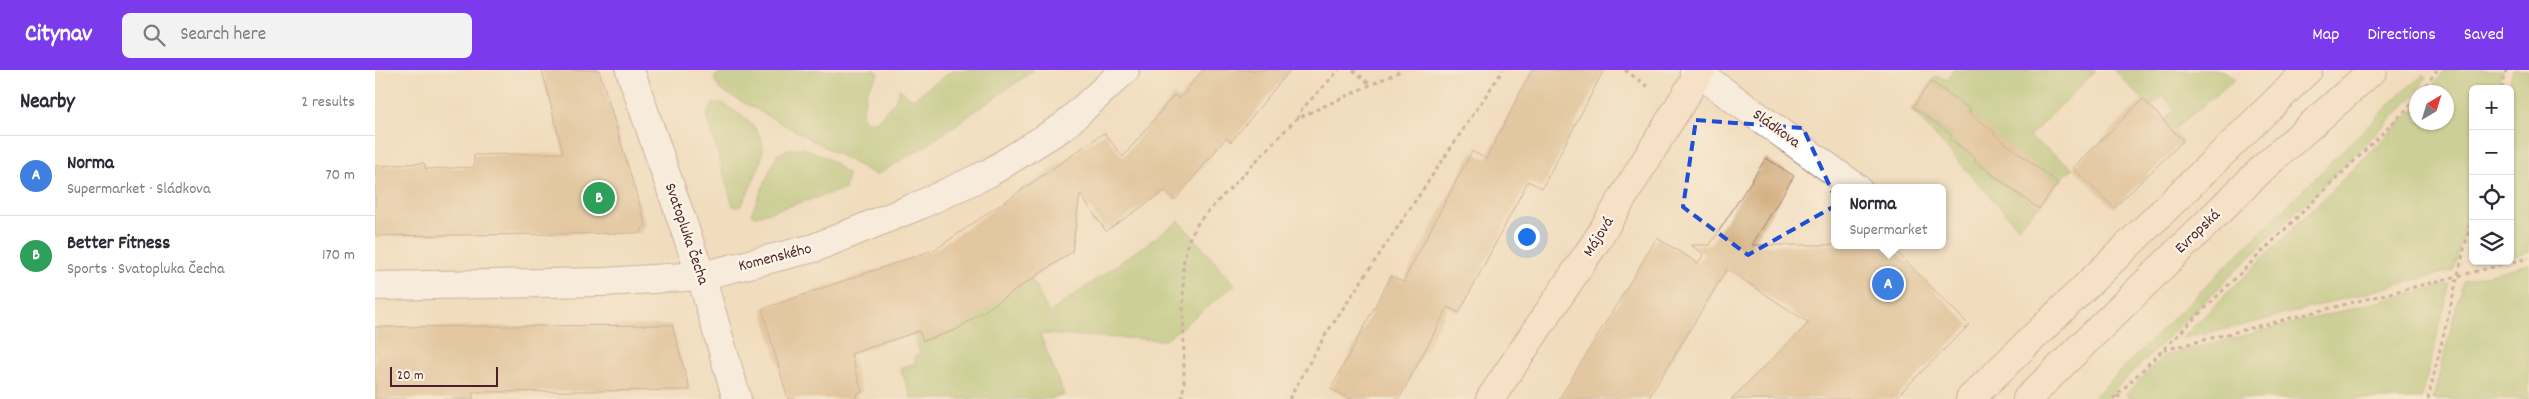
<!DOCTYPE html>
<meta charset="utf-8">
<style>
:root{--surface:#fff;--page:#f2f2f3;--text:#2b2b33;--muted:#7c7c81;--line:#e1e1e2;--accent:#7c3aed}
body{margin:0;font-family:Dekko,sans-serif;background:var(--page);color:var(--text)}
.controls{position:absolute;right:15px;top:15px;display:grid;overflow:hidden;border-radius:8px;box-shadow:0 1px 4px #0004}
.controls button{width:45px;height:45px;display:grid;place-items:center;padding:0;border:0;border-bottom:1px solid var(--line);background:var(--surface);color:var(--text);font:25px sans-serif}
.compass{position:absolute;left:2034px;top:15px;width:45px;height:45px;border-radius:50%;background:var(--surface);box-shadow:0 1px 4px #0004;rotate:38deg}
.scale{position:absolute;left:15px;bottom:12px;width:108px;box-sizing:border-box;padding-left:5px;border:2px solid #4a1f2b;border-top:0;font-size:14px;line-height:18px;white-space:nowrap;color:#4a1f2b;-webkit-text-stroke:4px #fcf5e5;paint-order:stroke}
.you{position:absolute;left:1151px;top:166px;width:18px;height:18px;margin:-12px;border:4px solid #fff;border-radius:50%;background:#1a73e8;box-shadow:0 0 0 8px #1a73e833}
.badge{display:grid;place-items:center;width:32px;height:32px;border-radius:50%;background:var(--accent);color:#fff;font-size:16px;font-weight:700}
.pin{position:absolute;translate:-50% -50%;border:2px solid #fff;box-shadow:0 1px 5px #0006}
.popup{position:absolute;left:1456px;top:114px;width:115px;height:65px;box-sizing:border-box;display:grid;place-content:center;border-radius:8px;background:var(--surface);filter:drop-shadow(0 1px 4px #0005);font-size:16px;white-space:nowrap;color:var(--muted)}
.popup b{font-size:19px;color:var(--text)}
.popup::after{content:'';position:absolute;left:50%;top:100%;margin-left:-10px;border:10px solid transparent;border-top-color:var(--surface)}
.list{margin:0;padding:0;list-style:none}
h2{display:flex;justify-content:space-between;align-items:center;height:65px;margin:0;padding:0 20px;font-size:21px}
h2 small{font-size:16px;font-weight:400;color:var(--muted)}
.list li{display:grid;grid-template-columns:32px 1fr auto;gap:15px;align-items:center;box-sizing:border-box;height:80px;padding:0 20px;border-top:1px solid var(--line)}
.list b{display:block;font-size:19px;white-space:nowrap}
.list p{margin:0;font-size:16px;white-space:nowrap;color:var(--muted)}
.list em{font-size:16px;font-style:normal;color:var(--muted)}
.icon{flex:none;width:28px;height:28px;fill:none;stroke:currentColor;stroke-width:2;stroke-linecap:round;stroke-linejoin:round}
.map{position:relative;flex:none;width:2154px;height:329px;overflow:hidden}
header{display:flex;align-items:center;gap:30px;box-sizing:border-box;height:70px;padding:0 25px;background:var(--accent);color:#fff}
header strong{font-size:24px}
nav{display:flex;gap:28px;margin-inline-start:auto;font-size:18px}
.search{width:350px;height:45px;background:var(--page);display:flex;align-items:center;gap:12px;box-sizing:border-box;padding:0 18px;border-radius:8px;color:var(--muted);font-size:19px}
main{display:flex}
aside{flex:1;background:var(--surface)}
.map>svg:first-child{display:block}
</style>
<header>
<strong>Citynav</strong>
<div class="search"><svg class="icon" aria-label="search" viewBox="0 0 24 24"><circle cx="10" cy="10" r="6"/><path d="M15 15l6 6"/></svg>Search here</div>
<nav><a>Map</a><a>Directions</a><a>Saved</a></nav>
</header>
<main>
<aside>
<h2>Nearby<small>2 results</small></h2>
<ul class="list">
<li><span class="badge" style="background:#3f7fe0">A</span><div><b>Norma</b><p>Supermarket · Sládkova</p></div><em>70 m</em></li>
<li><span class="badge" style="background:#2e9e5b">B</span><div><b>Better Fitness</b><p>Sports · Svatopluka Čecha</p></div><em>170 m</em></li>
</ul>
</aside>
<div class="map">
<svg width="2154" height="329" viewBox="0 0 2154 329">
<rect width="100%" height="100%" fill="#fcf5e5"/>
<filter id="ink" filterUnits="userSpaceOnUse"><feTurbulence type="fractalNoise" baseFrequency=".02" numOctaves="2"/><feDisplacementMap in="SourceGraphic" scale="10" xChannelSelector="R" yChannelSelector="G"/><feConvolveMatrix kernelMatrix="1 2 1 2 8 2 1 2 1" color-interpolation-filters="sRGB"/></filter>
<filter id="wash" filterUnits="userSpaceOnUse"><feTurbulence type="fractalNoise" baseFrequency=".0096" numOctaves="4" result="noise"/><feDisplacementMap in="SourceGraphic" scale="20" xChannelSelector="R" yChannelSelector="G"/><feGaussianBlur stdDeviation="1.12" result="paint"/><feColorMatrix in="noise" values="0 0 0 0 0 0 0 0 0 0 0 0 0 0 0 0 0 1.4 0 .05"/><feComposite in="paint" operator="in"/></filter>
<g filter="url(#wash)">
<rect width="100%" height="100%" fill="#f1ddbe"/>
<!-- green -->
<g fill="#a1bf67" stroke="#766f49">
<path d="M 346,0 L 500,0 L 504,3 L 492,20 L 487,44 L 492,52 L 501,52 L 520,31 L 524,19 L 538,29 L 578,0 L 659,0 L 549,77 L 501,105 L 344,19 L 339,8 Z"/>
<path d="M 1578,0 L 1721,0 L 1654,67 L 1698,98 L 1683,113 L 1618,65 L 1619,62 L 1594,43 L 1596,40 L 1557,11 L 1561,6 L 1573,10 Z"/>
<path d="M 1739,0 L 1848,0 L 1860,9 L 1798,60 L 1789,51 L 1800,39 L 1787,26 L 1775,37 Z"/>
<path d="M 2070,0 L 2127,0 L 2123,19 L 2098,19 L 2098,122 L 2079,200 L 1865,256 L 1807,268 L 2041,37 L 2042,52 L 2072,52 L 2072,22 L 2053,22 Z"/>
<path d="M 2138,0 L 2154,0 L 2154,182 L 2135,187 L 2135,19 L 2133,19 Z"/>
<path d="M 2048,5 L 2051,8 L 2037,28 L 1730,329 L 1717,329 L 2025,24 Z"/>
<path d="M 347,33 C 405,68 391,81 367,135 L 362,137 L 358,136 L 332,45 L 338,34 Z"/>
<path d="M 1538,37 L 1577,66 L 1575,69 L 1601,88 L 1599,91 L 1662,138 L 1643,157 L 1536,39 Z"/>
<path d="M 428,78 C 446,84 460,91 473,105 L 470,119 L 381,146 L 376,144 L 402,85 L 414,79 Z"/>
<path d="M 804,151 L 860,215 L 790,270 L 665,264 L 689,325 L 675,329 L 537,329 L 525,298 L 541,293 L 539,286 L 546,284 L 538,263 L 544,261 L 548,271 L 575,262 L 645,217 L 642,212 L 654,204 L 674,243 Z"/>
<path d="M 2154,194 L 2154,329 L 2058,329 L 2088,211 Z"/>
<path d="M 2075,214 L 2046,329 L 1757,329 L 1751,324 L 1788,286 Z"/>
</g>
<g id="blocks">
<!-- building -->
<g fill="#d1ad7e">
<path d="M 167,0 L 224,0 L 271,156 L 267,158 L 266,163 L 0,166 L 0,96 L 49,93 L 51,99 L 99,97 L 99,85 L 188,83 Z"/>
<path d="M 828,0 L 915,0 L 856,72 L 851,68 L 800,130 L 790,121 L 731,161 L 705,124 L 697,182 L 581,260 L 548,271 L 544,261 L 476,284 L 487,322 L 481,324 L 482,329 L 413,329 L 387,239 L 561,179 L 729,63 L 748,87 L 799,25 L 804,29 Z"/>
<path d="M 1157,0 L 1229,0 L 1167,118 L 1153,111 L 1084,243 L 1073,237 L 1024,329 L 975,329 L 956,319 L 1016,206 L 1028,212 L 1097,81 L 1111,89 Z"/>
<path d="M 1556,11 L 1596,40 L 1594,43 L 1620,62 L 1619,64 L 1683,113 L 1664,139 L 1599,91 L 1601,88 L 1575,69 L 1577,65 L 1538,37 Z"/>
<path d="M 1768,29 L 1808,71 L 1739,138 L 1698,98 Z"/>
<path d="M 1391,88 L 1419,106 L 1377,175 L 1515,175 L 1594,255 L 1519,329 L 1356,329 L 1434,253 L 1352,199 L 1273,329 L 1184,329 L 1282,168 L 1323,193 L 1329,184 L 1316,175 L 1335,175 Z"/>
<path d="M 297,255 L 315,320 L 98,322 L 98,329 L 0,329 L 0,257 Z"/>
</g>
</g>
</g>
<g filter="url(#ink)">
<use href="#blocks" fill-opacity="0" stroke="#9e7e74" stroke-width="1"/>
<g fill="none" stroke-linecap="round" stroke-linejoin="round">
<defs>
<g id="street">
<path d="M 255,0 L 326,206 L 362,329"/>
<path d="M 1319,0 L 1482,118"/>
<path d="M 0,216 L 228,212 L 326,206 L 439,178 L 545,135 L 614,103 L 689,56 L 750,0"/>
</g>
<g id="secondary">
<path d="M 1115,329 L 1220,173 L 1326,0"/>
<path d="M 1595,329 L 1933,0"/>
<path d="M 1652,329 L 1890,96 L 1998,0"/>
</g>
</defs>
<!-- street casing -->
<use href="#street" stroke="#9e7e74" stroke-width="30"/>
<!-- secondary casing -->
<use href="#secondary" stroke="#9e7e74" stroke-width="30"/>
<!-- path -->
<g stroke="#9e7e74" stroke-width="3" stroke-dasharray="4 4" stroke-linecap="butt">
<path d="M 978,0 L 996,15"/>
<path d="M 1250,0 L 1276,19"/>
<path d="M 2127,19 L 2131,0"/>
<path d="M 2046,22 L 2062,0"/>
<path d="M 922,49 L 927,39 L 964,0"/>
<path d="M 1789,280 L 2154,188"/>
<path d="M 1742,325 L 1747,329"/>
<path d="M 807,329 L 809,313 L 808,194 L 813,171 L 824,151 L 921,49 L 1028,0"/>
<path d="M 914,329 L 949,267 L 1128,0"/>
<path d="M 1738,329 L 2042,29"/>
<path d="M 2053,329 L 2098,143"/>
</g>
<!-- street -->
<use href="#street" stroke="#fff" stroke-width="28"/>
<!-- secondary -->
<use href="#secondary" stroke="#fde4d1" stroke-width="28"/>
</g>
</g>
<!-- marked area -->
<path d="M0 0H2154V329H0ZM 1321,50 L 1428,58 L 1463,134 L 1373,185 L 1308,137 Z" fill="#f1ddbe" fill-opacity=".55" fill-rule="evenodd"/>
<path fill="none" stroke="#1d4ed8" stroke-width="4" stroke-dasharray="10 6" stroke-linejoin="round" d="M 1321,50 L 1428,58 L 1463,134 L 1373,185 L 1308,137 Z"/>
<g text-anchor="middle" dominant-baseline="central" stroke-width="4.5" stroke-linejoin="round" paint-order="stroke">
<!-- street labels -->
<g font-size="16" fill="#4a1f2b" stroke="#fcf5e5">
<text transform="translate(1401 59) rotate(36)">Sládkova</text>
<text transform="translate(1823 162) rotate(-44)">Evropská</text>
<text transform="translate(311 164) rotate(71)">Svatopluka Čecha</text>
<text transform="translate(1224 167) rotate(-58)">Májová</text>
<text transform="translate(400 188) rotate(-14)">Komenského</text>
</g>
</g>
</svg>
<div class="controls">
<button>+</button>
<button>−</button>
<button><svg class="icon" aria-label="locate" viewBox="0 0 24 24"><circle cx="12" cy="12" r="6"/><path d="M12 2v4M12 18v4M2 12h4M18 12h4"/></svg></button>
<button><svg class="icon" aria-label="layers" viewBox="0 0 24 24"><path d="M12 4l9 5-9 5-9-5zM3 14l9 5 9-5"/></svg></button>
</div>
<svg class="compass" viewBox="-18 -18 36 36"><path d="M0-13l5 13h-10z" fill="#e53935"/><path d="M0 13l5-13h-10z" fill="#7c7c81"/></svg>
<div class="scale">20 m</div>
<div class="you"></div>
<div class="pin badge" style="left:1513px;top:214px;background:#3f7fe0">A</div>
<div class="popup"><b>Norma</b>Supermarket</div>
<div class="pin badge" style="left:224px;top:128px;background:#2e9e5b">B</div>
</div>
</main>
